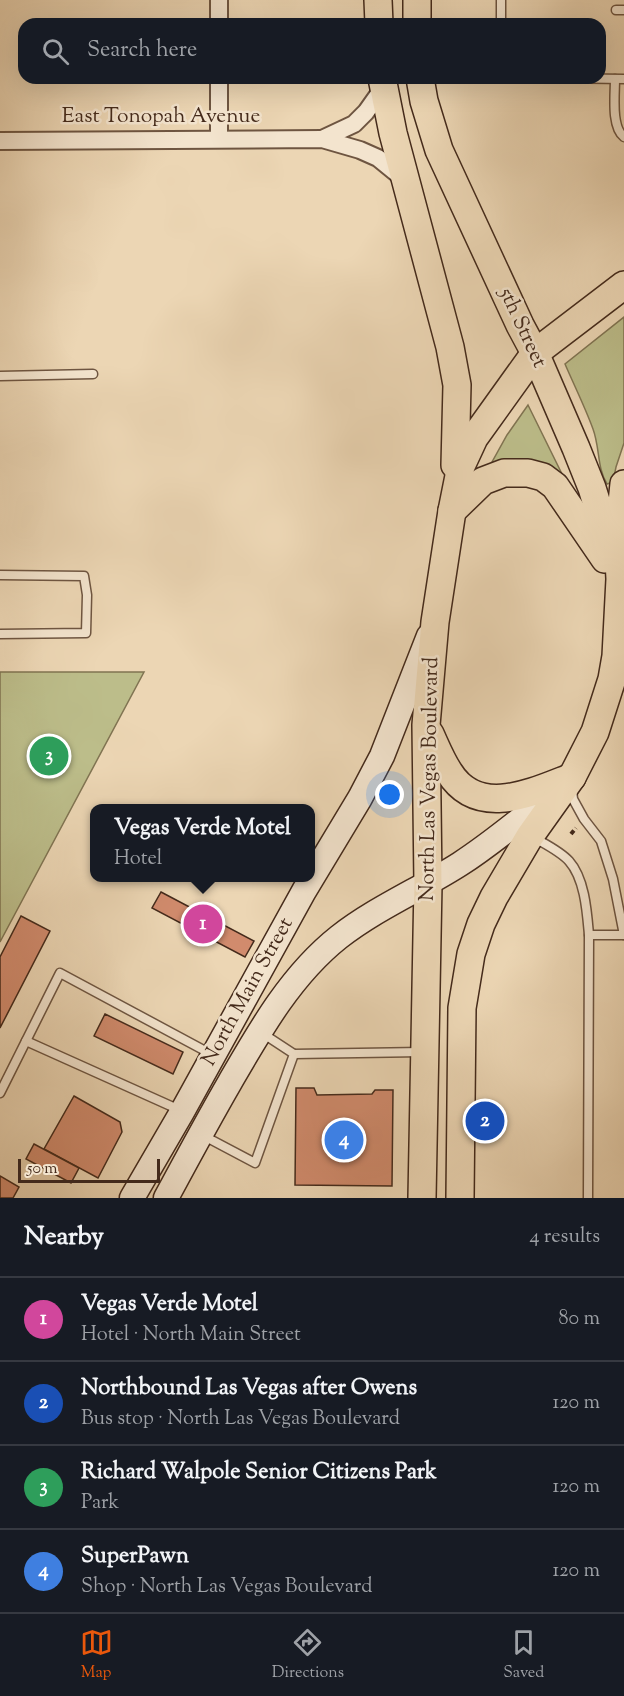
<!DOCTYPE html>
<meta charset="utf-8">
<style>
:root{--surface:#171b24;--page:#20242c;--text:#f1f3f6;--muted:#9ea1a6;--line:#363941;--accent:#ea580c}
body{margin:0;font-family:"Sorts Mill Goudy",serif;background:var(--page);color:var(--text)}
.scale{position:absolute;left:18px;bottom:15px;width:142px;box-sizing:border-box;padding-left:6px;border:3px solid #442a1b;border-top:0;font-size:16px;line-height:21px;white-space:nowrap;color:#442a1b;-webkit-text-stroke:4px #f3e4ce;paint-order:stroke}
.you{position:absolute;left:390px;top:795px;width:21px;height:21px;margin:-15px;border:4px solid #fff;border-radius:50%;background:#1a73e8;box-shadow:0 0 0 9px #1a73e833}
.badge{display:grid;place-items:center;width:39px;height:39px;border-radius:50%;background:var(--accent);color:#fff;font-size:20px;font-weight:700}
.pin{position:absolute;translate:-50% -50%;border:3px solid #fff;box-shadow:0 2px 6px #0006}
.popup{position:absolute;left:90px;top:804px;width:225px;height:78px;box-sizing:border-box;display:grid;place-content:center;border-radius:12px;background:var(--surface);filter:drop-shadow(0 2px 4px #0005);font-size:20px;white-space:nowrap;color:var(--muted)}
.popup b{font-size:22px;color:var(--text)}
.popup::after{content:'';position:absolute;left:50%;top:100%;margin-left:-12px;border:12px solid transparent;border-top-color:var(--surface)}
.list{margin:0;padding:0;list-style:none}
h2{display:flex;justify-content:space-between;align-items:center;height:78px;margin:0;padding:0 24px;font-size:26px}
h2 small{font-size:20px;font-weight:400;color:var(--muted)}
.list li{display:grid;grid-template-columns:39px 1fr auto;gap:18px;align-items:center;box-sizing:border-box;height:84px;padding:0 24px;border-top:2px solid var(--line)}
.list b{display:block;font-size:22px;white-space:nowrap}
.list p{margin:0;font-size:20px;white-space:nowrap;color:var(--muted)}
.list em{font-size:20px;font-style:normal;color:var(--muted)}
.icon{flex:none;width:33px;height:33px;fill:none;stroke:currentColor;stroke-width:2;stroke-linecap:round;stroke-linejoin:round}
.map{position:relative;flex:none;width:624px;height:1198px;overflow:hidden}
.search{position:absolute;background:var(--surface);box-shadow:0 6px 24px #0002;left:18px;right:18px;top:18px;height:66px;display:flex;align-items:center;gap:15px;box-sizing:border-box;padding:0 21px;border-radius:18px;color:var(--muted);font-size:22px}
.sheet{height:414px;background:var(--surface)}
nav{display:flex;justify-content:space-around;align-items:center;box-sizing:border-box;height:84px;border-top:2px solid var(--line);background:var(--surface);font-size:16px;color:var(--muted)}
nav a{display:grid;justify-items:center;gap:3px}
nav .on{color:var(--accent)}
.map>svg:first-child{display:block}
</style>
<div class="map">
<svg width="624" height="1198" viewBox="0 0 624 1198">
<rect width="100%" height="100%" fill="#ecd6b4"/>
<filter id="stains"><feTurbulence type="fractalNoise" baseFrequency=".00333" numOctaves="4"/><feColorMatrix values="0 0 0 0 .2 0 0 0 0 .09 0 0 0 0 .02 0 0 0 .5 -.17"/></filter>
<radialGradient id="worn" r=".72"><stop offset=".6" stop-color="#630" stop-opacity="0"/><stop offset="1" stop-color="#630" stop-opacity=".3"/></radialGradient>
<!-- green -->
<g fill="#bcbd8a" stroke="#807452" stroke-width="1.5">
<path d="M 624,317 L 624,443 L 616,467 L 613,482 L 607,484 C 597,468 600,448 593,429 C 585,407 574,385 565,364 Z"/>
<path d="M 528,405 L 562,474 C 538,466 517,462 492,462 L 507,435 Z"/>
<path d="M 0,672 L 144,672 L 0,942 Z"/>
</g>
<!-- building -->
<g fill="#d18b6d" stroke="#442a1b" stroke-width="1.5">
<path d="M 161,892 L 254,941 L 245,957 L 152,908 Z"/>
<path d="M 21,916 L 50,931 L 0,1028 L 0,957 Z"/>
<path d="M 105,1014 L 183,1052 L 173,1074 L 94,1036 Z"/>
<path d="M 296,1088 L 314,1088 L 317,1095 L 372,1094 L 375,1090 L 393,1090 L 392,1186 L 295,1185 Z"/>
<path d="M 74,1096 L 120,1122 L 122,1132 L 98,1178 L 44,1149 Z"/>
<path d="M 34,1144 L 79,1168 L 71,1183 L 26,1159 Z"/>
<path d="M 0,1176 L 19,1187 L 13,1198 L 0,1198 Z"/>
</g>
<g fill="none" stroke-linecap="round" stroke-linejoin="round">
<defs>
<g id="service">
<path d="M 616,10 L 624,10"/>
<path d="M 501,24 L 501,0"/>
<path d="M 555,78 L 624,79"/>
<path d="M 615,79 C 615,95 611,127 624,137"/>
<path d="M 0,376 L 93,374"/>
<path d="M 0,575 L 84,576 L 87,595 L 86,633 L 0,634"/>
<path d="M 572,788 L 573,799 L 584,819 L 601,841 L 613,879 L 624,935"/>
<path d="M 533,837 C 545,844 560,851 569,861 C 585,879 587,912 589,935 L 588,1198"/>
<path d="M 589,935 L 624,935"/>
<path d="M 26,1041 L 182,1111"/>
<path d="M 294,1054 L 422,1052"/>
<path d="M 0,1093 L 60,973 L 211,1054"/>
<path d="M 204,1136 L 255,1163 L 294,1054 L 262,1033"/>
</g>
<g id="minor">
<path d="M 219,0 L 219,24"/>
<path d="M 219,78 L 219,139"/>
<path d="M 322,139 L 354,124 L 366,112 L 383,88"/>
<path d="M 0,141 L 322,139 L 360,150 L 378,158 L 405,180"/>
</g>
<g id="secondary">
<path d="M 132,1198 L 182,1112 L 304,891 L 360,798 L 382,756 L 429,636"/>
<path d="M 166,1198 C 187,1159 208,1120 230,1082 C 260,1030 291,975 339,937 C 376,908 421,889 460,864 C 494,842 526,815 558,789"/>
</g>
<g id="primary">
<path d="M 378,0 L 379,24"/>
<path d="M 417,24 L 417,0"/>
<path d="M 382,78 L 393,133 L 450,347 L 457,385 L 455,465"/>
<path d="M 420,78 L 424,101 L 439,150 L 520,325 L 535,353 L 576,448 L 592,488 L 612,552"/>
<path d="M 452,511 L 483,481 L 504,473 L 528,473 L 543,477 L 555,486 L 605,559"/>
<path d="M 430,734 C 436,747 441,760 449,772 C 478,819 533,792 572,777"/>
<path d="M 422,1198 L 428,884 L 426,725 L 435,622 L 452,511 L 461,466 L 474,438 L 535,353 L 624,285"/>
<path d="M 460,1198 L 462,1008 L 471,954 L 481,924 L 494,897 L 530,836 L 572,777 L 595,732 L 612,679 L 616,656 L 620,579 L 618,541 L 624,484"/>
</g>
</defs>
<!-- service casing -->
<use href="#service" stroke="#6e5541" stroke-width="11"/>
<!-- minor casing -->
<use href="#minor" stroke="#6e5541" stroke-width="20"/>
<!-- secondary casing -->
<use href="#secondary" stroke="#442a1b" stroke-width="27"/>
<!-- primary casing -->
<use href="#primary" stroke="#442a1b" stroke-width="30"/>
<!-- path -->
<path stroke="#442a1b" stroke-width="4" stroke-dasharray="4.5 3" stroke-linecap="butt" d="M 571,834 L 576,828"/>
<!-- service -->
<use href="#service" stroke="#f3e4ce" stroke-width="8"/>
<!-- minor -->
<use href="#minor" stroke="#f3e4ce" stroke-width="16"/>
<!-- secondary -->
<use href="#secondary" stroke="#f3e4ce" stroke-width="24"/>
<!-- primary -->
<use href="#primary" stroke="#ecd6b4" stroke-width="27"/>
</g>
<g text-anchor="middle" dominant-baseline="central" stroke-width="5" stroke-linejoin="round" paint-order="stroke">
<!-- street labels -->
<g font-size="21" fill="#442a1b" stroke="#f3e4ce">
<text x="161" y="117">East Tonopah Avenue</text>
<text transform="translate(522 328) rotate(65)">5th Street</text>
<text transform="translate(430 779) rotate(-89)">North Las Vegas Boulevard</text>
<text transform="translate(248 992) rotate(-61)">North Main Street</text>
</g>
</g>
<rect width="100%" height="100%" filter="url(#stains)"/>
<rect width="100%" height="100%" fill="url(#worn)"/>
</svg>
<div class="scale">50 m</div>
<div class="you"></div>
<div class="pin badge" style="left:203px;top:924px;background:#d1479c">1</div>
<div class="popup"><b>Vegas Verde Motel</b>Hotel</div>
<div class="pin badge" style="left:485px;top:1121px;background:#1a4fb4">2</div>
<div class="pin badge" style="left:49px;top:756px;background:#2e9e5b">3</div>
<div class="pin badge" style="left:344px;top:1140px;background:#3f7fe0">4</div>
<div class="search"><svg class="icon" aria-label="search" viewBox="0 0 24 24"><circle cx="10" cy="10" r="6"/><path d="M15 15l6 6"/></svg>Search here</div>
</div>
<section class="sheet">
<h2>Nearby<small>4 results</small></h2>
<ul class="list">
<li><span class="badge" style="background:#d1479c">1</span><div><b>Vegas Verde Motel</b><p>Hotel · North Main Street</p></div><em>80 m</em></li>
<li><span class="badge" style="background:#1a4fb4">2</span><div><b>Northbound Las Vegas after Owens</b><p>Bus stop · North Las Vegas Boulevard</p></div><em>120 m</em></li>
<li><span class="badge" style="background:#2e9e5b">3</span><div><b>Richard Walpole Senior Citizens Park</b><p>Park</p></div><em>120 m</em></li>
<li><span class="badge" style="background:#3f7fe0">4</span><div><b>SuperPawn</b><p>Shop · North Las Vegas Boulevard</p></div><em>120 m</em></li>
</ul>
</section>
<nav>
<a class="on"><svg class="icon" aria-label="map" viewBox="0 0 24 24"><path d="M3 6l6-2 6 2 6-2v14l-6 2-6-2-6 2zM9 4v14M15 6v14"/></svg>Map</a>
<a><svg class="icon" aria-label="directions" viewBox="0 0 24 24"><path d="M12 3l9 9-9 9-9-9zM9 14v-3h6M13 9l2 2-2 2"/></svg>Directions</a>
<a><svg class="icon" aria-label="saved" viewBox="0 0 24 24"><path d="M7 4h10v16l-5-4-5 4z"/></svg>Saved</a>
</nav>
